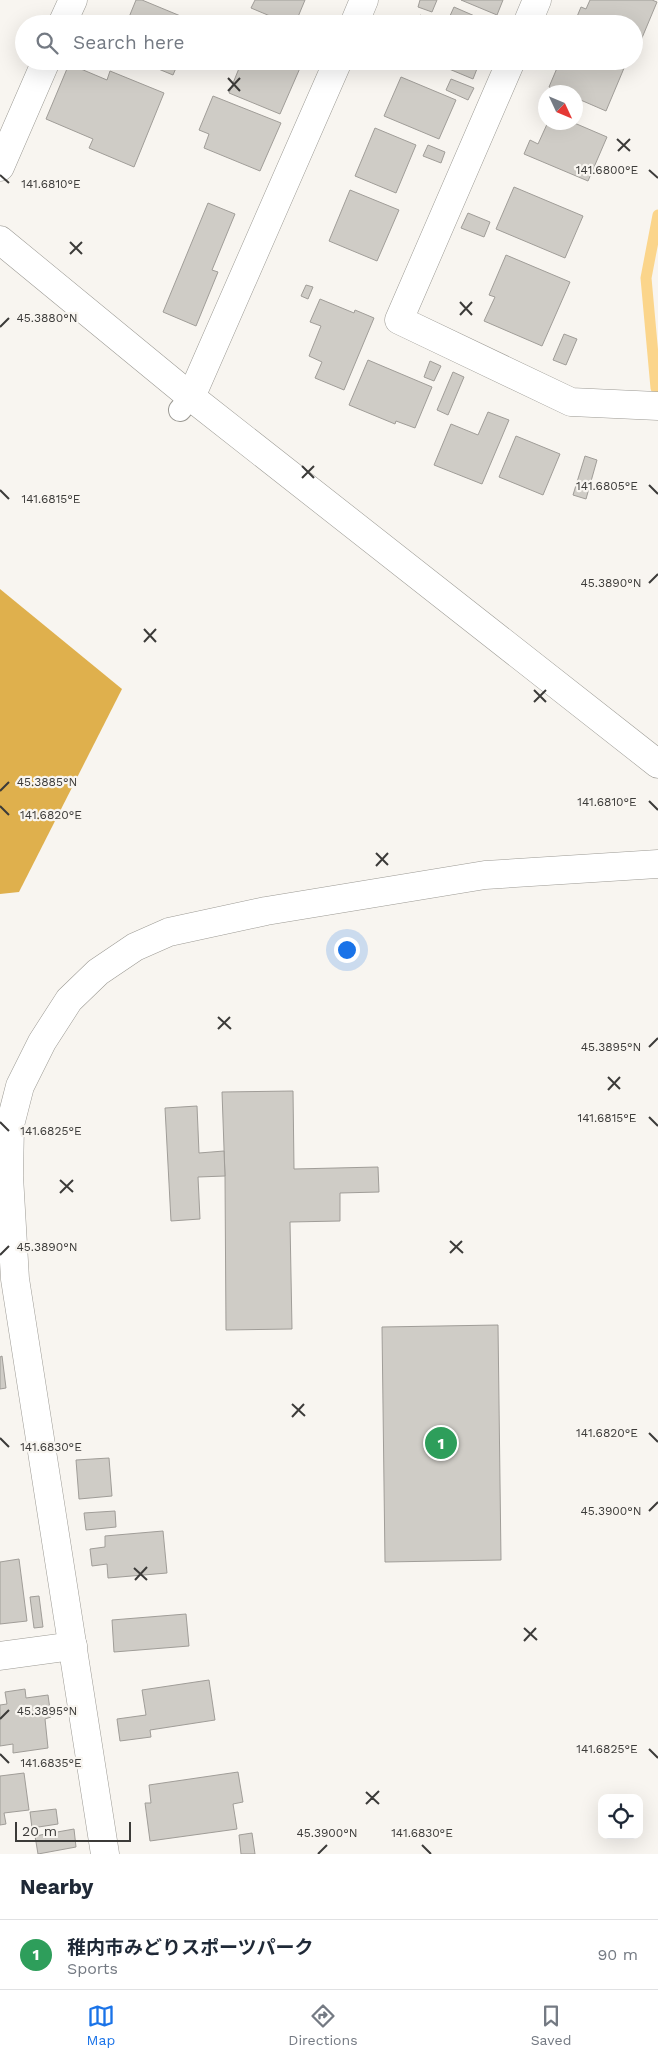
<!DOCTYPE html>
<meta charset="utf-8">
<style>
:root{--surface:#fff;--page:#f6f6f7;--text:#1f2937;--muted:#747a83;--line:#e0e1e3;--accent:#1a73e8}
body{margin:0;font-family:"Work Sans","Noto Sans JP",sans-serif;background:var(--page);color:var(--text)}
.controls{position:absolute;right:15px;bottom:15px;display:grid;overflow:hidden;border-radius:10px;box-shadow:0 5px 20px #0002}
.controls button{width:45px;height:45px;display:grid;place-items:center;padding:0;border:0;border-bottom:1px solid var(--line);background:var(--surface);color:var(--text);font:25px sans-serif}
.compass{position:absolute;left:538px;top:85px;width:45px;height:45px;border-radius:50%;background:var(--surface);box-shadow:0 5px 20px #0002;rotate:134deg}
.scale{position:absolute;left:15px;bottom:12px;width:116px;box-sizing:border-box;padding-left:5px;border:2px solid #3c3b39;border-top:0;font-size:14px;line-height:18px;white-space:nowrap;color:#3c3b39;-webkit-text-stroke:4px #f8f5f0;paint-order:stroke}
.you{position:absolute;left:346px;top:949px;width:18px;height:18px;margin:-12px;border:4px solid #fff;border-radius:50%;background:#1a73e8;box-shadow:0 0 0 8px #1a73e833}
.badge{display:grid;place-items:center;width:32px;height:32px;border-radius:50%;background:var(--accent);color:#fff;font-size:16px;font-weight:700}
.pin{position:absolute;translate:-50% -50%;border:2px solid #fff;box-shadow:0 1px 5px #0006}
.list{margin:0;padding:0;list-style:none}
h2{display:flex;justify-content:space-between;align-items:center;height:65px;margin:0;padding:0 20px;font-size:21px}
h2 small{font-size:16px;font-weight:400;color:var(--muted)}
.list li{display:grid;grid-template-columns:32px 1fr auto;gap:15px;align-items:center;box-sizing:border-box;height:70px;padding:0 20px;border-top:1px solid var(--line)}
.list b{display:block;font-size:19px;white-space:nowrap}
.list p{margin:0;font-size:16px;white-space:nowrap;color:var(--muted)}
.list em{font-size:16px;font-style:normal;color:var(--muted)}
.icon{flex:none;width:28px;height:28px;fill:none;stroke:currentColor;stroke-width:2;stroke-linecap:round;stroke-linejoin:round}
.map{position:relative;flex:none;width:658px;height:1854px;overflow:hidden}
.search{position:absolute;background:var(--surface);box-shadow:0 5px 20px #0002;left:15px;right:15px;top:15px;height:55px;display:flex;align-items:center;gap:12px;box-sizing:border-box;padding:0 18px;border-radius:28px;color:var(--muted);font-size:19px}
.sheet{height:135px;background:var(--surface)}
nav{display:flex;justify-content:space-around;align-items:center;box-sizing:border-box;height:70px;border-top:1px solid var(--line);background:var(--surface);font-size:14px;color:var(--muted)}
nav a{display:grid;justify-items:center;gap:2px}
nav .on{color:var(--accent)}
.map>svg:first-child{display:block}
</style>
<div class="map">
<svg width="658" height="1854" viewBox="0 0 658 1854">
<rect width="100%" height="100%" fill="#f8f5f0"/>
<!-- forest -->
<path fill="#dfb04d" d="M 0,589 L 122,689 L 19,892 L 0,894 Z"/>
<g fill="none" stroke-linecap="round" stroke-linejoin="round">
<!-- stream -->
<path stroke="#fbd58b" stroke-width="11" d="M 656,388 L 646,278 L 658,215"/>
</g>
<!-- building -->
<g fill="#cfccc6" stroke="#a09d98">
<path d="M 136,0 L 142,0 L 195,22 L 194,24 L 116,24 L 118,19 L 127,22 Z"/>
<path d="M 255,0 L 305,0 L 295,24 L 289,24 L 251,8 Z"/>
<path d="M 420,0 L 437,0 L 432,12 L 418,7 Z"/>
<path d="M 461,0 L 503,0 L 497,15 Z"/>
<path d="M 590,0 L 652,0 L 657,2 L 639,45 L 634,43 L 634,24 L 589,24 L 576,19 L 581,7 L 586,9 Z"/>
<path d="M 454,7 L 493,24 L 462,24 L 449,18 Z"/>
<path d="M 420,15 L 440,24 L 416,24 Z"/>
<path d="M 139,61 L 179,61 L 173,75 Z"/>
<path d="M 242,61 L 282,61 L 300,68 L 280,114 L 229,93 Z"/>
<path d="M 430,61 L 480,61 L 473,79 Z"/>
<path d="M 560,61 L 627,61 L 606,111 L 576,98 L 576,92 L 563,92 L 549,87 Z"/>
<path d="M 69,64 L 107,80 L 110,71 L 164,93 L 134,167 L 89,148 L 93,139 L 46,119 Z"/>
<path d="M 401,77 L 456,100 L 439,139 L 384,116 Z"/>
<path d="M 451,79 L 474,88 L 468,100 L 446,90 Z"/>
<path d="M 213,96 L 281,123 L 260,171 L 204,148 L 209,134 L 199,130 Z"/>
<path d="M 548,122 L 572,122 L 607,137 L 588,181 L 524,154 L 530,140 L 538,144 Z"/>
<path d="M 375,128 L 416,145 L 396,193 L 355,176 Z"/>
<path d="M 428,145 L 445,152 L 441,163 L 423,156 Z"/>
<path d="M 514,187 L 583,216 L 565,258 L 496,229 Z"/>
<path d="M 350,190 L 399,210 L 377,261 L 329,241 Z"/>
<path d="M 208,203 L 235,214 L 212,270 L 218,272 L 196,326 L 163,312 Z"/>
<path d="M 468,213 L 490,222 L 484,237 L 461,228 Z"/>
<path d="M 506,255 L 570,282 L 542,346 L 484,321 L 495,297 L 489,295 Z"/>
<path d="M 306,285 L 313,287 L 308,299 L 301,296 Z"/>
<path d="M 320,299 L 354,313 L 355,310 L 374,318 L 344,390 L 315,378 L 322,362 L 309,356 L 321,326 L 310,322 Z"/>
<path d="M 564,334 L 577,339 L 566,365 L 553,360 Z"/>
<path d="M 368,360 L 432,387 L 415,428 L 396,421 L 395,424 L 349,405 Z"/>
<path d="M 430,361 L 441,366 L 434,381 L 424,377 Z"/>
<path d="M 453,372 L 464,377 L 448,415 L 437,410 Z"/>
<path d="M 488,412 L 509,420 L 482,484 L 434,465 L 451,424 L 478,435 Z"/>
<path d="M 516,436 L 560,454 L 543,495 L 499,477 Z"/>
<path d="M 585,456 L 597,460 L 586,499 L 573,495 Z"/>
<path d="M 293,1091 L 294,1169 L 378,1167 L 379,1192 L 340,1193 L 340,1221 L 290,1222 L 292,1329 L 226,1330 L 225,1176 L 222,1092 Z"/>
<path d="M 197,1106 L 199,1153 L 224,1151 L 225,1176 L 198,1177 L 200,1219 L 171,1221 L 165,1108 Z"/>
<path d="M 498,1325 L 501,1560 L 385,1562 L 382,1327 Z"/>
<path d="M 2,1356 L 6,1388 L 0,1389 L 0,1357 Z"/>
<path d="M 109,1458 L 112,1496 L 79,1499 L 76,1460 Z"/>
<path d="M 115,1511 L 116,1527 L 86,1530 L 84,1513 Z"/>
<path d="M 163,1531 L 167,1573 L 108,1578 L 107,1564 L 92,1566 L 90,1549 L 105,1547 L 105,1536 Z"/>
<path d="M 19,1559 L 27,1621 L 0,1624 L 0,1562 Z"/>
<path d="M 39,1596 L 43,1627 L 34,1628 L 30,1597 Z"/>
<path d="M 186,1614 L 189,1646 L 114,1652 L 112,1620 Z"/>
<path d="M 209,1680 L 215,1720 L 150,1730 L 151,1737 L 120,1741 L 117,1719 L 146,1715 L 142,1690 Z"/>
<path d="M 25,1689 L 26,1698 L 48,1695 L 51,1717 L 45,1719 L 48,1748 L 13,1753 L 13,1744 L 0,1746 L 0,1705 L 7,1704 L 5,1692 Z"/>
<path d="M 238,1772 L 243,1802 L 233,1804 L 237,1829 L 150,1841 L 145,1803 L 151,1803 L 149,1785 Z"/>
<path d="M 24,1773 L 29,1810 L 4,1813 L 6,1824 L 0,1825 L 0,1776 Z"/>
<path d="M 56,1809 L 58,1824 L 32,1828 L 30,1812 Z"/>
<path d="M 74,1829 L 76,1847 L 38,1854 L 35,1836 Z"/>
<path d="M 252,1833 L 255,1854 L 241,1854 L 239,1835 Z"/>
</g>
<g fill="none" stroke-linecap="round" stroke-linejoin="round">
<defs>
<path id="service" d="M 180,410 L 191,397"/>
<g id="minor">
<path d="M 62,24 L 73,0"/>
<path d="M 354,24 L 364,0"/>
<path d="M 527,24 L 537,0"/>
<path d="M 511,61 L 399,320 L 571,402 L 658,406"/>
<path d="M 0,167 L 46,61"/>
<path d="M 0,240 L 191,397 L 658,764"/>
<path d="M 191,397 L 338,61"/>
<path d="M 0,1656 L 73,1646"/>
</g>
<path id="tertiary" d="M 105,1854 L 15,1279 L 9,1176 L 10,1125 L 20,1086 L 42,1042 L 69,1000 L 98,972 L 135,947 L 169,932 L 266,911 L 485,875 L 658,864"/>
</defs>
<!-- service casing -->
<use href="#service" stroke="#9c9a94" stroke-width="24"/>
<!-- minor casing -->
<use href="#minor" stroke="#9c9a94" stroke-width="29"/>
<!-- tertiary casing -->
<use href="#tertiary" stroke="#9c9a94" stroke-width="29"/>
<!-- service -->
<use href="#service" stroke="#fff" stroke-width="22"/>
<!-- minor -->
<use href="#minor" stroke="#fff" stroke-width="28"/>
<!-- tertiary -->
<use href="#tertiary" stroke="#fff" stroke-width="28"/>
</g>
<!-- ticks -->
<path fill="none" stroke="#3c3b39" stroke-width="2" d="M 228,78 L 240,91M 228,91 L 240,78M 617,139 L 630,151M 618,151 L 630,139M 649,170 L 658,178M 0,175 L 9,183M 70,242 L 82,254M 70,254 L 82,242M 460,302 L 472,315M 460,315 L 472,302M 0,327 L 9,318M 302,466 L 314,478M 302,478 L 314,466M 649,485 L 658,494M 0,490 L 9,499M 649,583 L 658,574M 144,629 L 156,642M 144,642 L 156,629M 534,690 L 546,702M 534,702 L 546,690M 0,791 L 9,782M 649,801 L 658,810M 0,806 L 9,815M 376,853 L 388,865M 376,866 L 388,853M 218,1017 L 231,1029M 218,1029 L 230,1017M 649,1047 L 658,1038M 608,1077 L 620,1089M 608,1090 L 620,1077M 649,1117 L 658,1126M 0,1122 L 9,1131M 60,1180 L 73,1192M 60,1193 L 73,1180M 450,1241 L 463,1253M 450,1253 L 462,1241M 0,1255 L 9,1246M 292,1404 L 305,1416M 292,1417 L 304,1404M 649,1433 L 658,1442M 0,1438 L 9,1447M 649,1511 L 658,1502M 134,1568 L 147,1580M 135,1580 L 147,1567M 524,1628 L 537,1640M 524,1641 L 536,1628M 0,1719 L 9,1710M 649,1749 L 658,1758M 0,1754 L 9,1763M 366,1792 L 379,1804M 366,1804 L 379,1791M 422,1845 L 431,1854M 318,1854 L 327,1845"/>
<g font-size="12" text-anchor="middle" fill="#3c3b39" stroke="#f8f5f0" stroke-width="4.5" stroke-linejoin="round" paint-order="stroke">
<text x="607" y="174">141.6800°E</text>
<text x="51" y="188">141.6810°E</text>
<text x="47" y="322">45.3880°N</text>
<text x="607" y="490">141.6805°E</text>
<text x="51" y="503">141.6815°E</text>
<text x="611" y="587">45.3890°N</text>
<text x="47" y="786">45.3885°N</text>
<text x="607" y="806">141.6810°E</text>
<text x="51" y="819">141.6820°E</text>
<text x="611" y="1051">45.3895°N</text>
<text x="607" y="1122">141.6815°E</text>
<text x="51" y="1135">141.6825°E</text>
<text x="47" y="1251">45.3890°N</text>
<text x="607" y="1437">141.6820°E</text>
<text x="51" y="1451">141.6830°E</text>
<text x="611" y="1515">45.3900°N</text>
<text x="47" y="1715">45.3895°N</text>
<text x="607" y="1753">141.6825°E</text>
<text x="51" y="1767">141.6835°E</text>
<text x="327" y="1837">45.3900°N</text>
<text x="422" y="1837">141.6830°E</text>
</g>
</svg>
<div class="controls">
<button><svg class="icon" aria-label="locate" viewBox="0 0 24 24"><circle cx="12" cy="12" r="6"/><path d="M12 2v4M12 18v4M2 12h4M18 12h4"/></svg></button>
</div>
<svg class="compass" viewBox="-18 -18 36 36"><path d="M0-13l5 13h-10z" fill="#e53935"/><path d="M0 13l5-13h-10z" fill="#747a83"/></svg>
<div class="scale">20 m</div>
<div class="you"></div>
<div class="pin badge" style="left:441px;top:1443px;background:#2e9e5b">1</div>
<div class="search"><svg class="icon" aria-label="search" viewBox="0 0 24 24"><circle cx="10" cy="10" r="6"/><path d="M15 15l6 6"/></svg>Search here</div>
</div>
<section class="sheet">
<h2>Nearby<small></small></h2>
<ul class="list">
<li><span class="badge" style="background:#2e9e5b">1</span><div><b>稚内市みどりスポーツパーク</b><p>Sports</p></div><em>90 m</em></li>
</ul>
</section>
<nav>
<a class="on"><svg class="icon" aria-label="map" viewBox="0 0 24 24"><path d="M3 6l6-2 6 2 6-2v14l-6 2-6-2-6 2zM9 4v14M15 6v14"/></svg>Map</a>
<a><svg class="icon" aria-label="directions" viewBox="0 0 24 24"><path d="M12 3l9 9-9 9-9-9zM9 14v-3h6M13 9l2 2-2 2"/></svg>Directions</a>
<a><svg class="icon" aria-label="saved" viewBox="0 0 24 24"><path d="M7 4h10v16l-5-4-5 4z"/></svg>Saved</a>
</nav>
